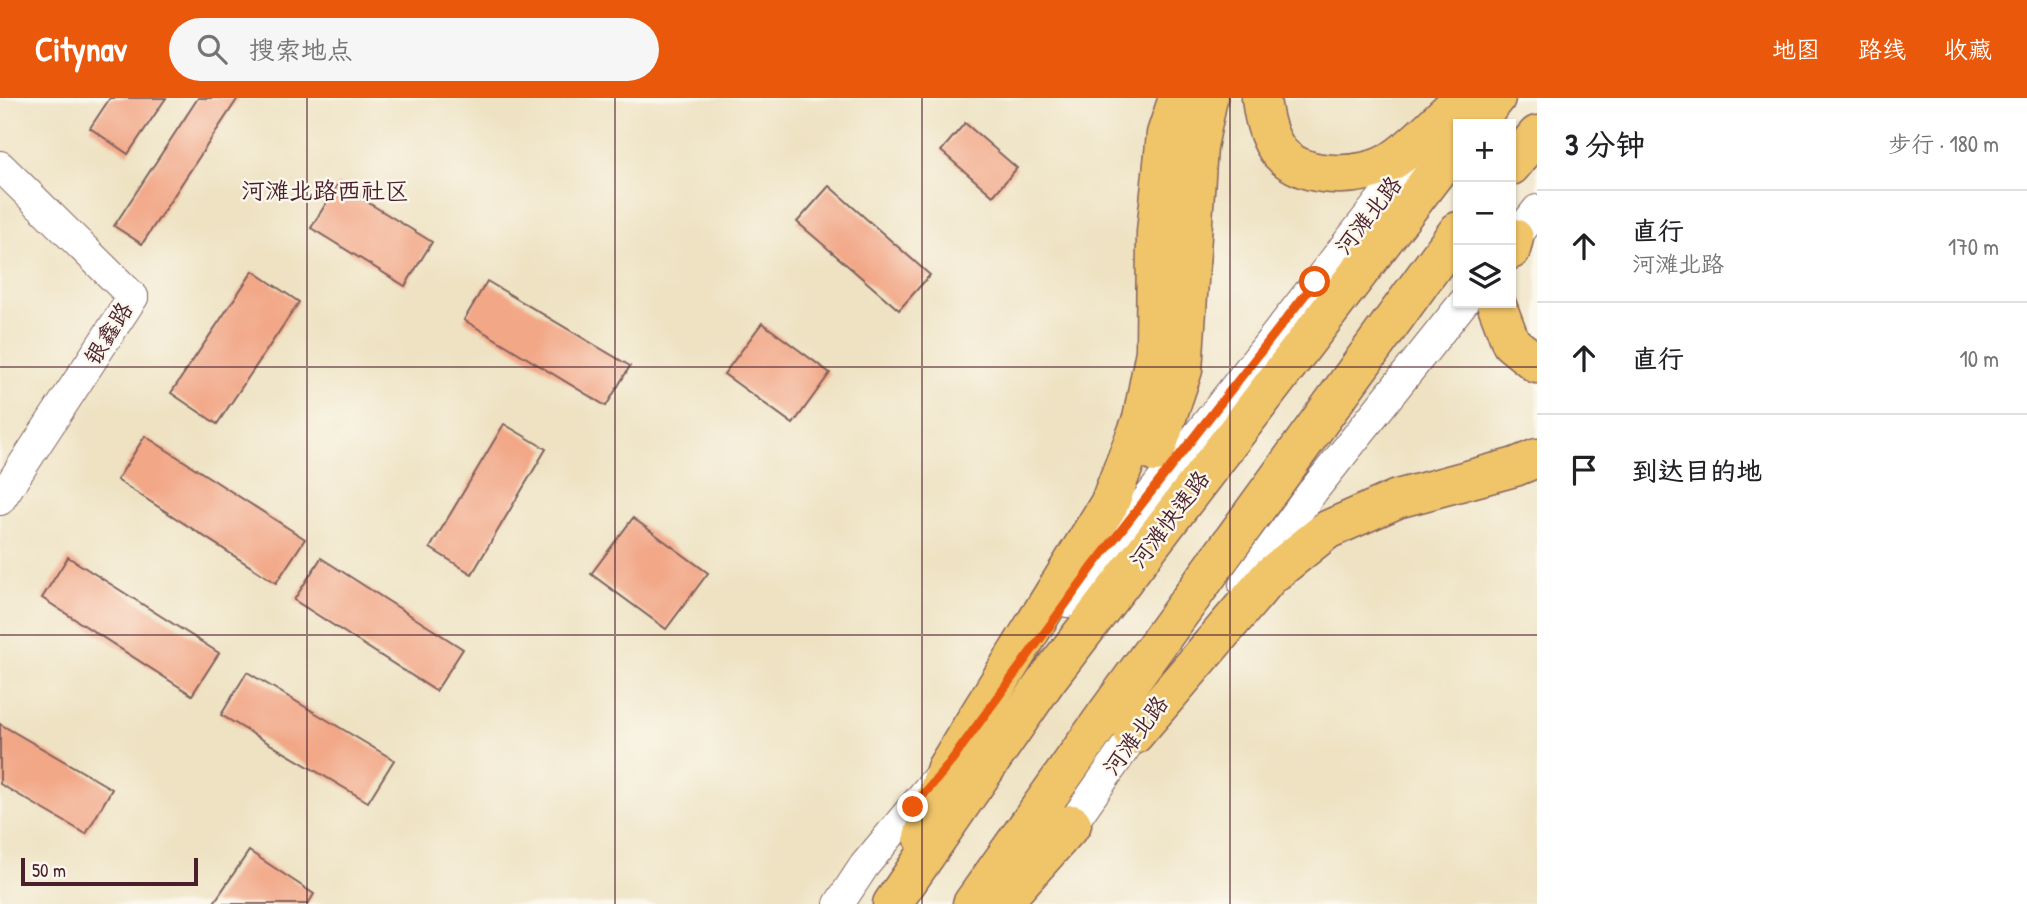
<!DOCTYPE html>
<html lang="zh">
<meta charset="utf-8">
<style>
:root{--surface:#fff;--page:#f6f6f6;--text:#202124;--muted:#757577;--line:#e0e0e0;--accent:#ea580c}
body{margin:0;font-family:"Patrick Hand","LXGW WenKai TC",sans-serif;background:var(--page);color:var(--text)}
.controls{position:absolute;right:21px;top:21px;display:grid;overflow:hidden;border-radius:0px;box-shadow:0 2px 5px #0004}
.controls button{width:63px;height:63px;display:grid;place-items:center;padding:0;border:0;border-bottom:2px solid var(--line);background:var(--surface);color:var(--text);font:35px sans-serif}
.scale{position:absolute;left:21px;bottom:18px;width:177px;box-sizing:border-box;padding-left:7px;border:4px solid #4a1f2b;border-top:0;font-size:19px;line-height:24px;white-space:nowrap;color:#4a1f2b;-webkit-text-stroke:5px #fbf7ec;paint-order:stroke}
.stop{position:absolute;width:21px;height:21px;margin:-16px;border:5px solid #ea580c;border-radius:50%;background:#fff}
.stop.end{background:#ea580c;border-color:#fff;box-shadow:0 2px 7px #0008}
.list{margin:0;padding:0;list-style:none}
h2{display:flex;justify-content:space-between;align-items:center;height:91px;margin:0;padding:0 28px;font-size:30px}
h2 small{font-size:23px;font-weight:400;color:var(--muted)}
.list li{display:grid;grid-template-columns:46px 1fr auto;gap:21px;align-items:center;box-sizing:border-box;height:112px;padding:0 28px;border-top:2px solid var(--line)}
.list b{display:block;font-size:26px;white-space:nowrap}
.list p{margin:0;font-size:23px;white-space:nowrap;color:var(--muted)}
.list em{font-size:23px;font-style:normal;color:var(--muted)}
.icon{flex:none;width:38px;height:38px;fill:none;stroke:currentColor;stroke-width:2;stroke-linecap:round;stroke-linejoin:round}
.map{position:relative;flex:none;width:1537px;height:806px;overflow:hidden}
header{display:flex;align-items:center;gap:42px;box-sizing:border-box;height:98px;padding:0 35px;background:var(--accent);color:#fff}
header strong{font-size:33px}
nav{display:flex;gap:38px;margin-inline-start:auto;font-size:24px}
.search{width:490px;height:63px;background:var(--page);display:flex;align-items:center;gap:18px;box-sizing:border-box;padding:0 24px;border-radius:38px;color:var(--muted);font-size:26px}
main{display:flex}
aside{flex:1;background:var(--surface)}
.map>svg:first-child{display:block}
</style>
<header>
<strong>Citynav</strong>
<div class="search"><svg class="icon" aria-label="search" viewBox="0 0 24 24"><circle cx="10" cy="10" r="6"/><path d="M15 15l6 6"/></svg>搜索地点</div>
<nav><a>地图</a><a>路线</a><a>收藏</a></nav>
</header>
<main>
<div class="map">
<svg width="1537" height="806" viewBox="0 0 1537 806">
<rect width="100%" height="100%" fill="#fbf7ec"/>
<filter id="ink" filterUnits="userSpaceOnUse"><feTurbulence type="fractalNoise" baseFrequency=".0143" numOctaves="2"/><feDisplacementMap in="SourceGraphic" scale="14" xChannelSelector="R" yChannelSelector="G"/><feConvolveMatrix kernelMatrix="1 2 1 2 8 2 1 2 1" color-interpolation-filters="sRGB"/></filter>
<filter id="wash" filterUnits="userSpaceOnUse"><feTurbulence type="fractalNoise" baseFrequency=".00686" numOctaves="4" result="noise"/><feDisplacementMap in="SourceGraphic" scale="28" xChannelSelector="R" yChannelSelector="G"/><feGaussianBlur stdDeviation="1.57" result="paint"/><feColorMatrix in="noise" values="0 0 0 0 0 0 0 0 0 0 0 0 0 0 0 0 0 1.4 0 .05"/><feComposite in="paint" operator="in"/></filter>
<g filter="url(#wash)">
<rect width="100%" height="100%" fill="#eee2c2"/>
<g id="blocks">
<!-- building -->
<g fill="#f2a787">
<path d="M 110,0 L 166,0 L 128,56 L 90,30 Z"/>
<path d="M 198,0 L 238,0 L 142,146 L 114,128 Z"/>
<path d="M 965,25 L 1017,70 L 993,98 L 941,53 Z"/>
<path d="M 338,86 L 432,144 L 405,188 L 311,130 Z"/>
<path d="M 829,88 L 930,177 L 899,212 L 797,124 Z"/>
<path d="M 253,173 L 299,204 L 217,326 L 171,295 Z"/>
<path d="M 487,183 L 630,268 L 606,308 L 464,222 Z"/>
<path d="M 762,225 L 830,275 L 793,326 L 724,276 Z"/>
<path d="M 504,326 L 546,351 L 472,476 L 430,450 Z"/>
<path d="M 145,338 L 305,441 L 276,485 L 117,382 Z"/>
<path d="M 633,420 L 708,475 L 666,531 L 591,476 Z"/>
<path d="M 68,459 L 219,555 L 192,597 L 42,500 Z"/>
<path d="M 321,460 L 463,551 L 436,593 L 294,502 Z"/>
<path d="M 247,574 L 394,662 L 368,704 L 221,617 Z"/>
<path d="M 0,626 L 112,691 L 86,736 L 0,686 Z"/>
<path d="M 249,753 L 314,796 L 308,806 L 213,806 Z"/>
</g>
</g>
</g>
<g filter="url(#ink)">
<use href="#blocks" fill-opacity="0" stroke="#836360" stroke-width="2"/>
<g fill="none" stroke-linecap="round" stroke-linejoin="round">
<defs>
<g id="tertiary">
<path d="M 0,68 L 133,199"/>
<path d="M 1511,145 L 1537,112"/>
<path d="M 0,402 L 133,199"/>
<path d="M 1244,487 L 1313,393 L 1463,205"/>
<path d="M 1067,504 L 1420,52"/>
<path d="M 1060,743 L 1146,620"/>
<path d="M 839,806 L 864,768 L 938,679"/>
</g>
<g id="trunk">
<path d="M 1261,0 C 1263,18 1268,41 1280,55 C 1304,82 1362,81 1390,64 C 1415,49 1437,23 1459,4"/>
<path d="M 1474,26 L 1496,0"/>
<path d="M 1511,68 L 1537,37"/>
<path d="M 1511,152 L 1514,140"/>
<path d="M 1496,205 L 1511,245 L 1537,266"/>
<path d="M 1155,355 L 1183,272 L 1198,49 L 1208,0"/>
<path d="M 1134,637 L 1270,478 L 1327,432 L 1397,401 L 1515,369 L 1537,360"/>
<path d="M 923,739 L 946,670 L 1109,406 L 1142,321 L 1155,253 L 1156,134 L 1166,36 L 1178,0"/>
<path d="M 892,806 L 1046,583 L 1458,45"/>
<path d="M 972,806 L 1108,614 L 1458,133"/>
<path d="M 1001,806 L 1072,726"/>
</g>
</defs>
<!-- tertiary casing -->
<use href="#tertiary" stroke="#836360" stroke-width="32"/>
<!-- trunk casing -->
<use href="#trunk" stroke="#836360" stroke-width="41"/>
<!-- tertiary -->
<use href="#tertiary" stroke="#fff" stroke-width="30"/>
<!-- trunk -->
<use href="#trunk" stroke="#f0c469" stroke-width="38"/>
</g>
</g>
<g fill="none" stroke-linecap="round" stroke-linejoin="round" filter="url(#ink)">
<!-- route -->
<path stroke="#ea580c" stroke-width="9" d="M 913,709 L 946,670 L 1094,467 L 1315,184"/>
</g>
<!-- grid -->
<path fill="none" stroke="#4a1f2b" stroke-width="2" stroke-opacity="0.55" d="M 307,0 L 307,806M 615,0 L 615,806M 922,0 L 922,806M 1230,0 L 1230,806M 0,269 L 1537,269M 0,537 L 1537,537"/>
<g text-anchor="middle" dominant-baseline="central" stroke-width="5" stroke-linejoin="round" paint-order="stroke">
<!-- street labels -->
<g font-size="23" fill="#4a1f2b" stroke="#fbf7ec">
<text transform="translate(1368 117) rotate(-52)">河滩北路</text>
<text transform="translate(108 235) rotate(-58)">银鑫路</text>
<text transform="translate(1169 421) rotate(-53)">河滩快速路</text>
<text transform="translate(1135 637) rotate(-54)">河滩北路</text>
</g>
<!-- neighbourhood labels -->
<g font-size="24" fill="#4a1f2b" stroke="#fbf7ec">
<text x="325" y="92">河滩北路西社区</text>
</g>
</g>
</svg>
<div class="controls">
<button>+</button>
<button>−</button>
<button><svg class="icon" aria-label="layers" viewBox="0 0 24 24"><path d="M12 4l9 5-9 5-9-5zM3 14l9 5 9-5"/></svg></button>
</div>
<div class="scale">50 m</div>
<div class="stop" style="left:1315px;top:184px"></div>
<div class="stop end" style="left:913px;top:709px"></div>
</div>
<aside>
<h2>3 分钟<small>步行 · 180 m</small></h2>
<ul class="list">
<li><svg class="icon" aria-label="ahead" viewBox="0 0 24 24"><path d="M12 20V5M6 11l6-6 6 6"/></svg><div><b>直行</b><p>河滩北路</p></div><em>170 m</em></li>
<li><svg class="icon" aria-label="ahead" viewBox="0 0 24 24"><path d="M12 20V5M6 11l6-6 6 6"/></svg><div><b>直行</b></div><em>10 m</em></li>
<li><svg class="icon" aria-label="arrive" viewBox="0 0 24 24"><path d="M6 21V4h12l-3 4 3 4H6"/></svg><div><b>到达目的地</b></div></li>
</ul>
</aside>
</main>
